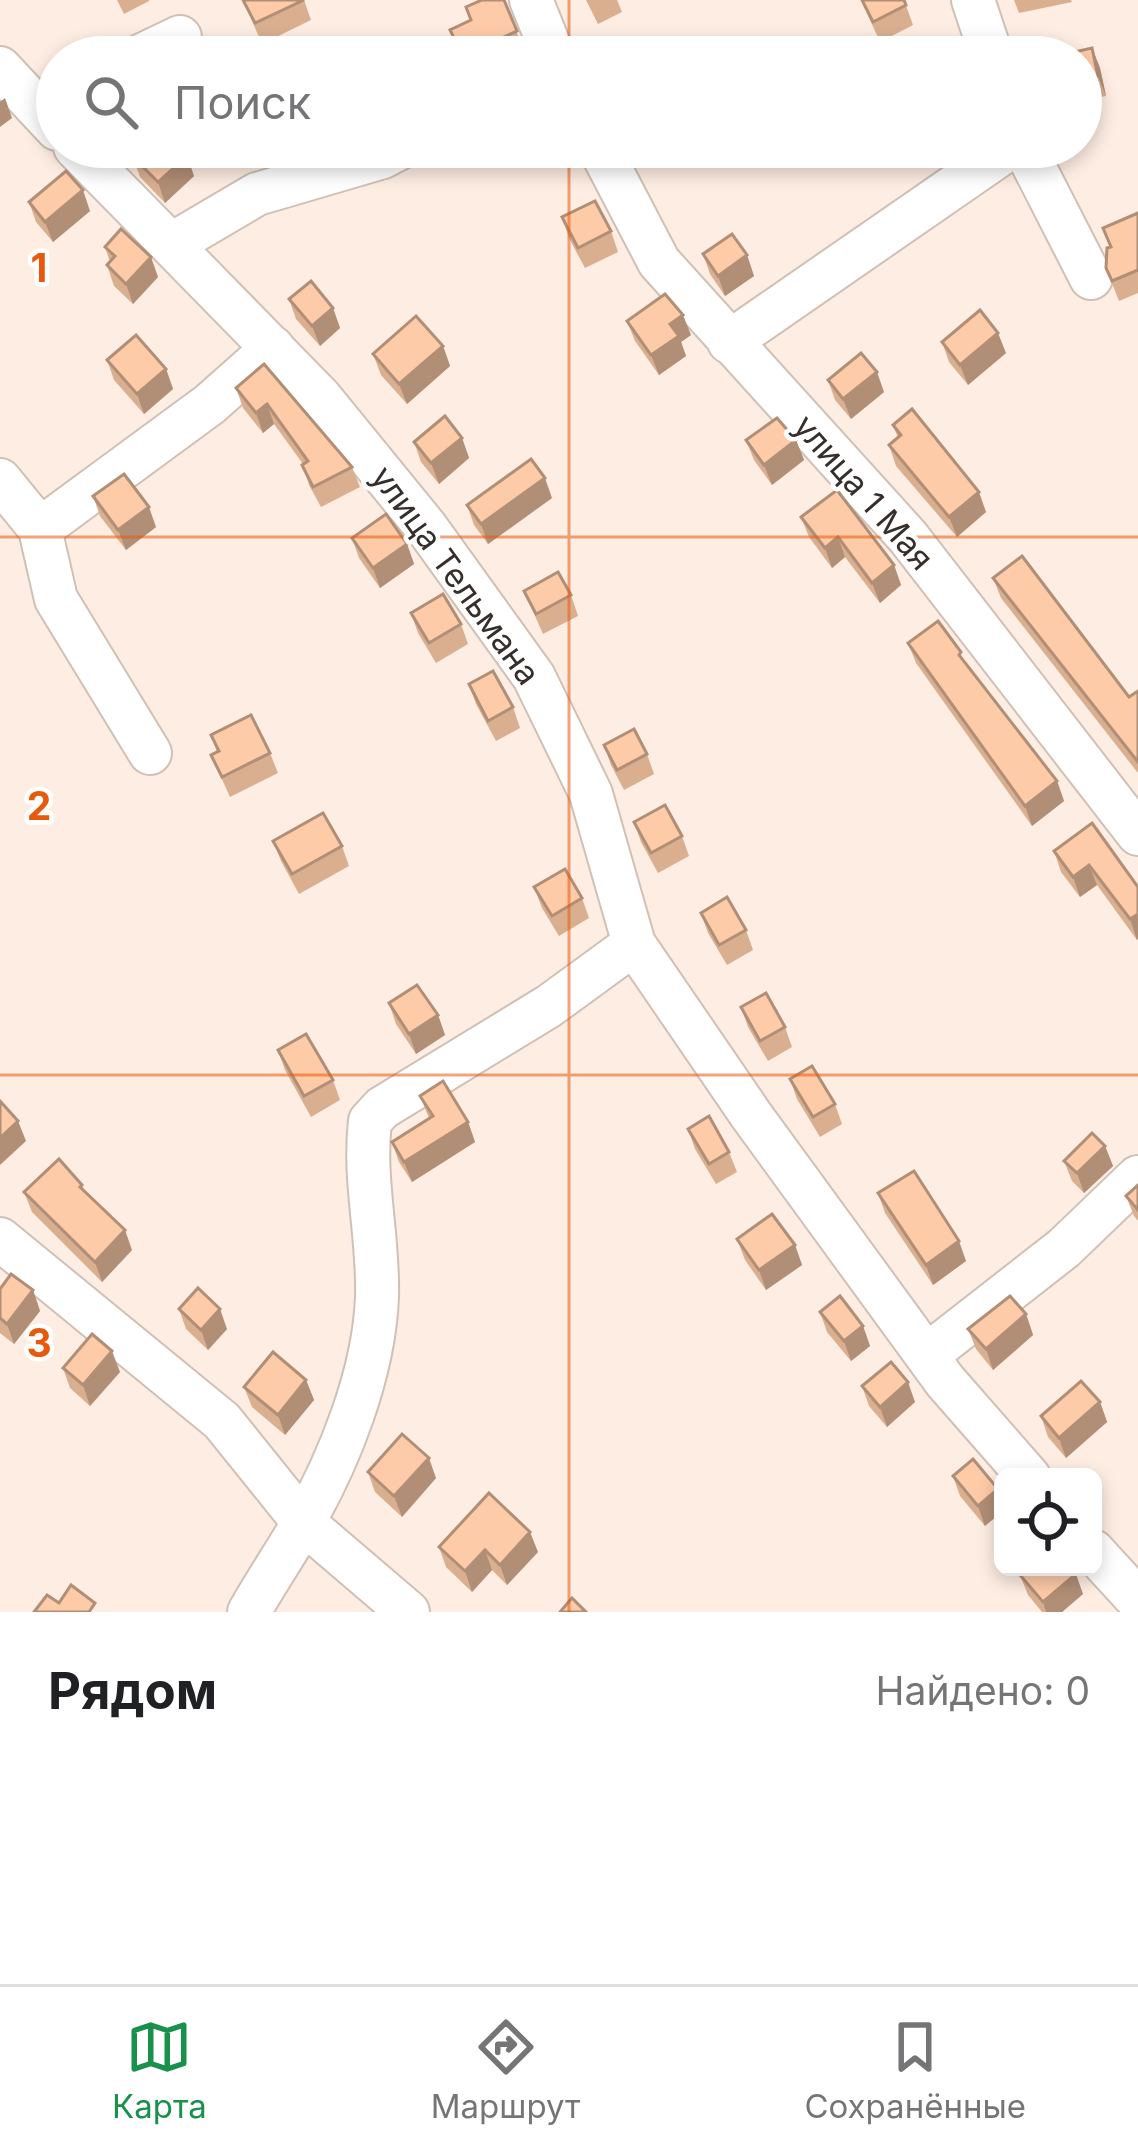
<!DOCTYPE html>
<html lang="ru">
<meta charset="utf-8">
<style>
:root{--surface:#fff;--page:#f2f2f2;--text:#202124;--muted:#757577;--line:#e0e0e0;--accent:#19904b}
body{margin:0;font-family:Inter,sans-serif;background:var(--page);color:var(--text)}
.controls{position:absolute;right:36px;bottom:36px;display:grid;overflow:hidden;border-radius:18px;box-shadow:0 6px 18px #0003}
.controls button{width:108px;height:108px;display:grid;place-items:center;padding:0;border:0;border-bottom:3px solid var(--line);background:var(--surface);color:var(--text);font:60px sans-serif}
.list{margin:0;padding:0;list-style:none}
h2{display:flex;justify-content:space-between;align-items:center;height:156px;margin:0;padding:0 48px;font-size:51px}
h2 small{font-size:39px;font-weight:400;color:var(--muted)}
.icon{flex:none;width:66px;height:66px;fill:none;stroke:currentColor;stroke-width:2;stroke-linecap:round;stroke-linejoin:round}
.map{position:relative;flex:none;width:1138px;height:1612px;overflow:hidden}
.search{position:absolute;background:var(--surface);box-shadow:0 6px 18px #0003;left:36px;right:36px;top:36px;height:132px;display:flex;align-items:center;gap:30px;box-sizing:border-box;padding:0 42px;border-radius:66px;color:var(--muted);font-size:45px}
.sheet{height:372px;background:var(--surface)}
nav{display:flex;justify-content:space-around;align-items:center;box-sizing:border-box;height:168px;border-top:3px solid var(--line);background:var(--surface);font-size:33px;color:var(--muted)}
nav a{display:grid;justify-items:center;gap:6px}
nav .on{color:var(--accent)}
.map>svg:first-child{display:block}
</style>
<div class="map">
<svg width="1138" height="1612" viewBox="0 0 1138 1612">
<rect width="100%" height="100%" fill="#fdede2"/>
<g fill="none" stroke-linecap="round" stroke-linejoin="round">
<defs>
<g id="minor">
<path d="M 531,0 L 554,57"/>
<path d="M 973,0 L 992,57"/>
<path d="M 138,57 L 180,37"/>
<path d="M 0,68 L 57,129"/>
<path d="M 75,147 L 320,397 L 426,527 L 534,677 L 591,794 L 634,944 L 751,1115 L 945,1381 L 1029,1477"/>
<path d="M 599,147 L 659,262 L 908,537 L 1138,834"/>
<path d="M 1024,147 L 1091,278"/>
<path d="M 172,244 L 257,194 L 383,157 L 402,147"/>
<path d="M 729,342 L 1011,147"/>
<path d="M 0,480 L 40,529 L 56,599 L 150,753"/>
<path d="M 40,529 L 210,404 L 273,348"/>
<path d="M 0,1239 L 222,1421 L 304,1523 L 408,1612"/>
<path d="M 927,1355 L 1064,1248 L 1138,1177"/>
<path d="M 1093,1551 L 1138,1600"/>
<path d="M 249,1612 C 266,1582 285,1554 302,1525 C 340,1459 374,1373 377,1297 C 379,1238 363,1180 370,1121 L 382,1108 L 549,1006 L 634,944"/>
</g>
</defs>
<!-- minor casing -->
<use href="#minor" stroke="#d0c0b5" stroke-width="46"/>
<!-- minor -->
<use href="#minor" stroke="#fff" stroke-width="42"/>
</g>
<!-- wall -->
<g fill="#daaf90">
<path d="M 117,0 L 149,0 L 149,1 L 124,14 Z"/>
<path d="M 243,0 L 304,0 L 311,20 L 262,44 Z"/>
<path d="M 504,0 L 524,51 L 512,57 L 461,57 L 450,30 L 470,20 L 466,7 Z"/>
<path d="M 586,0 L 617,0 L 622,12 L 598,24 Z"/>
<path d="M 861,0 L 904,0 L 913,25 L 880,42 Z"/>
<path d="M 1014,0 L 1071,0 L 1072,2 L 1019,13 Z"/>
<path d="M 1092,48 L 1100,68 L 1106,96 L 1081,101 L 1081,57 Z"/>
<path d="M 532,147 L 559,147 L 539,159 Z"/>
<path d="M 187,156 L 194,176 L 165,203 L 140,177 L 133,157 Z"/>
<path d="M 29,202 L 90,211 L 53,242 L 36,222 Z"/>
<path d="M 1138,213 L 1138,293 L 1119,301 L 1106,268 L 1110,247 Z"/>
<path d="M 562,217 L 611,231 L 618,252 L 585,268 L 569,238 Z"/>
<path d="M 105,247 L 158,277 L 133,304 L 114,286 L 107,265 L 110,262 Z"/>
<path d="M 703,254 L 747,255 L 754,276 L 725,296 L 710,274 Z"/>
<path d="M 289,299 L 333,308 L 340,328 L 320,346 L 296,319 Z"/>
<path d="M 627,321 L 691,335 L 681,342 L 686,356 L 659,375 L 635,341 Z"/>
<path d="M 942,342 L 1006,353 L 968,385 L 949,362 Z"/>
<path d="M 443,346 L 450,366 L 407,404 L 381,375 L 373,354 Z"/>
<path d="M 107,360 L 166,369 L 173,389 L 144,414 L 114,380 Z"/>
<path d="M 264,364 L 352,467 L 360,487 L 321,507 L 309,485 L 303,464 L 274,424 L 263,433 L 243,408 L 236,388 Z"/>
<path d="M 828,380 L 884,392 L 851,419 L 835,400 Z"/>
<path d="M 893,425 L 986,512 L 957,537 L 896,466 L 889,445 L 898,438 Z"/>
<path d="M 462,438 L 469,458 L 439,484 L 421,462 L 414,442 Z"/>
<path d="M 746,440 L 796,440 L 804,460 L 772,485 L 754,460 Z"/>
<path d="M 93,496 L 156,527 L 126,550 L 100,516 Z"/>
<path d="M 552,498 L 488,544 L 474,525 L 467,505 Z"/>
<path d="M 801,517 L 894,565 L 901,585 L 880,603 L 845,557 L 832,568 L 809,537 Z"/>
<path d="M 352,538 L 407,544 L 414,564 L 380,588 L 359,558 Z"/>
<path d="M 993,578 L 1129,697 L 1138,691 L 1138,773 L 1001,598 Z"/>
<path d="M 524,591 L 571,595 L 578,616 L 543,634 Z"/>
<path d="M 411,613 L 461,624 L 468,644 L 436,663 L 418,633 Z"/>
<path d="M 908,643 L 965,663 L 1057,781 L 1064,801 L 1032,826 L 916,663 Z"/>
<path d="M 469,684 L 513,707 L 520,728 L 496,741 L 476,704 Z"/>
<path d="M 211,735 L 270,753 L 278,773 L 230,797 L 211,755 L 217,752 Z"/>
<path d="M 604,745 L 647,754 L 654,774 L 624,790 L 611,765 Z"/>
<path d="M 634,822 L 682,836 L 689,856 L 658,873 L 641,842 Z"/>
<path d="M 273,841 L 342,846 L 349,866 L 299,894 L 281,861 Z"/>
<path d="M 1054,851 L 1138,887 L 1137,940 L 1097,885 L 1080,897 L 1061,872 Z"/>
<path d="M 534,887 L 582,898 L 589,918 L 559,936 L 542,908 Z"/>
<path d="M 701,913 L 746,930 L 753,950 L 727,965 L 708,933 Z"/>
<path d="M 389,1003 L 438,1015 L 445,1035 L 416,1054 L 396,1024 Z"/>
<path d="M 741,1007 L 785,1027 L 792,1047 L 768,1061 L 748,1027 Z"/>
<path d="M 278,1050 L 333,1080 L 340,1100 L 311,1117 L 285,1070 Z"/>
<path d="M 790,1079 L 835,1104 L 842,1124 L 820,1137 L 797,1099 Z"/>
<path d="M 420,1096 L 468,1122 L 475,1142 L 412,1182 L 399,1162 L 392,1142 L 429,1118 Z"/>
<path d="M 688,1129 L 729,1152 L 737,1172 L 716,1184 L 695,1149 Z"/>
<path d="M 1105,1146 L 1113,1166 L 1084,1193 L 1072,1181 L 1064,1161 Z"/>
<path d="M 82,1185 L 85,1192 L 132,1250 L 102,1282 L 32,1212 L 24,1192 Z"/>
<path d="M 1138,1185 L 1138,1221 L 1134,1216 L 1126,1196 Z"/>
<path d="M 878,1193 L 966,1261 L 933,1285 L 885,1213 Z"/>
<path d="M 737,1239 L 795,1245 L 802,1265 L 766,1290 L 745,1260 Z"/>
<path d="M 0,1289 L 33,1290 L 40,1311 L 14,1344 L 0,1333 Z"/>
<path d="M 179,1309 L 227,1329 L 208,1350 L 186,1329 Z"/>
<path d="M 820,1312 L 863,1326 L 870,1346 L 851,1361 L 827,1332 Z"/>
<path d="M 1026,1314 L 1033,1335 L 993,1370 L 976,1349 L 968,1329 Z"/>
<path d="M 63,1368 L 120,1372 L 90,1406 L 70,1388 Z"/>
<path d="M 306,1380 L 314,1400 L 285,1435 L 252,1407 L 244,1387 Z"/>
<path d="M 862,1386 L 915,1402 L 887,1427 L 869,1406 Z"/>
<path d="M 1100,1402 L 1107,1422 L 1066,1458 L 1048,1437 L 1041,1416 Z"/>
<path d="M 368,1472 L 436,1478 L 402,1517 L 375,1492 Z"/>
<path d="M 953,1476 L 1003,1504 L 985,1526 L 960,1496 Z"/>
<path d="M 439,1547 L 538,1552 L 507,1585 L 492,1570 L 472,1592 L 446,1567 Z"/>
<path d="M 1020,1575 L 1083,1594 L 1062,1612 L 1042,1612 L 1028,1595 Z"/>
</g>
<!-- shaded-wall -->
<g fill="#b18e76">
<path d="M 1092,48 L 1100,68 L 1106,96 L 1098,76 Z"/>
<path d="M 5,98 L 12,118 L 0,127 L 0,102 Z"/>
<path d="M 187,156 L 194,176 L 165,203 L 158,182 Z"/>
<path d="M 83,190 L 90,211 L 53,242 L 45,222 Z"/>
<path d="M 747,255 L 754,276 L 725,296 L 718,276 Z"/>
<path d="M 151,257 L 158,277 L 133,304 L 126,284 Z"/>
<path d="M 333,308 L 340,328 L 320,346 L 312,326 Z"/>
<path d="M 683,315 L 691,335 L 681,342 L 686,356 L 659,375 L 651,355 L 670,324 Z"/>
<path d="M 998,333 L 1006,353 L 968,385 L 960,365 Z"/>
<path d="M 443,346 L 450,366 L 407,404 L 399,384 Z"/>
<path d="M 166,369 L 173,389 L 144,414 L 137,394 Z"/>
<path d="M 877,372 L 884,392 L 851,419 L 843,399 Z"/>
<path d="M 267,404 L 274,424 L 263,433 L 256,413 Z"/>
<path d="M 462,438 L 469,458 L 439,484 L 431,463 Z"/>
<path d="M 796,440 L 804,460 L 772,485 L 764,465 Z"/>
<path d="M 545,478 L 552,498 L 488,544 L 481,524 Z"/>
<path d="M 979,492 L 986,512 L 957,537 L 949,517 Z"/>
<path d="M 149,507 L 156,527 L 126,550 L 118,530 Z"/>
<path d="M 838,537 L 845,557 L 832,568 L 825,548 Z"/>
<path d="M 407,544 L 414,564 L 380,588 L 373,568 Z"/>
<path d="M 894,565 L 901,585 L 880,603 L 872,583 Z"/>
<path d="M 1057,781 L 1064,801 L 1032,826 L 1025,806 Z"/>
<path d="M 1089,865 L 1097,885 L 1080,897 L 1073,877 Z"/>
<path d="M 1138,914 L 1138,939 L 1137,940 L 1130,919 Z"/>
<path d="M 438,1015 L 445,1035 L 416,1054 L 409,1034 Z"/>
<path d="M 18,1121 L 26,1141 L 0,1165 L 0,1138 Z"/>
<path d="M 468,1122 L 475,1142 L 412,1182 L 404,1162 Z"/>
<path d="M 1105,1146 L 1113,1166 L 1084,1193 L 1077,1173 Z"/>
<path d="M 125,1230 L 132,1250 L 102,1282 L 95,1262 Z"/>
<path d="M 959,1241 L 966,1261 L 933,1285 L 926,1265 Z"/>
<path d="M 795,1245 L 802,1265 L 766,1290 L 759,1270 Z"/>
<path d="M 33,1290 L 40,1311 L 14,1344 L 7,1324 Z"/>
<path d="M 220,1309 L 227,1329 L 208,1350 L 201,1330 Z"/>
<path d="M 1026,1314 L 1033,1335 L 993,1370 L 986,1349 Z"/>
<path d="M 863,1326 L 870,1346 L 851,1361 L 844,1341 Z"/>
<path d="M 112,1351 L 120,1372 L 90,1406 L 83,1385 Z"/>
<path d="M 306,1380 L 314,1400 L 285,1435 L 278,1415 Z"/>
<path d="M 908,1382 L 915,1402 L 887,1427 L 880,1407 Z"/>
<path d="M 1100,1402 L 1107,1422 L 1066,1458 L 1059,1438 Z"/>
<path d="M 429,1458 L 436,1478 L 402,1517 L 394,1496 Z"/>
<path d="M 998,1489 L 1003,1504 L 1003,1511 L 985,1526 L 978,1506 Z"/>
<path d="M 530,1532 L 538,1552 L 507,1585 L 500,1565 Z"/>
<path d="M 485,1550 L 492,1570 L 472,1592 L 465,1571 Z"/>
<path d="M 1076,1574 L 1083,1594 L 1062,1612 L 1046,1612 L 1043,1602 Z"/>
</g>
<!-- building -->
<g fill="#fdcba8" stroke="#b18e76" stroke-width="3">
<path d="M 243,0 L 304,0 L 255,23 Z"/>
<path d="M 482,0 L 504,0 L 517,31 L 463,56 L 450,30 L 471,20 L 466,7 Z"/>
<path d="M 862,0 L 904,0 L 906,5 L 873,22 Z"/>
<path d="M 1092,48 L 1098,76 L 1081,79 L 1081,57 L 1052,57 Z"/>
<path d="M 143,147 L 178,147 L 187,156 L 158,182 L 133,157 Z"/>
<path d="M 66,171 L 83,190 L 45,222 L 29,202 Z"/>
<path d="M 595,201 L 611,231 L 578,248 L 562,217 Z"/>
<path d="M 1138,213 L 1138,270 L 1112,281 L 1106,268 L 1107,248 L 1111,247 L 1103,228 Z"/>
<path d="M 121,229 L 151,257 L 126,284 L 107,265 L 115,256 L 105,247 Z"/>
<path d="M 732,234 L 747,255 L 718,276 L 703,254 Z"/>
<path d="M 311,281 L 333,308 L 312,326 L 289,299 Z"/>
<path d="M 665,294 L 683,315 L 670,324 L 679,336 L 651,355 L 627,321 Z"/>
<path d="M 980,310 L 998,333 L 960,365 L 942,342 Z"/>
<path d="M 416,316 L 443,346 L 399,384 L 373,354 Z"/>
<path d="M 136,335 L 166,369 L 137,394 L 107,360 Z"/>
<path d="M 861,353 L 877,372 L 843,399 L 828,380 Z"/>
<path d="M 264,364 L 352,467 L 313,487 L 302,465 L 308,461 L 267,404 L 256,413 L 236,388 Z"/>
<path d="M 912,409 L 979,492 L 949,517 L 889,445 L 901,435 L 893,425 Z"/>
<path d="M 445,416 L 462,438 L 431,463 L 414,442 Z"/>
<path d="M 777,418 L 796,440 L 764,465 L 746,440 Z"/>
<path d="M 531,459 L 545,478 L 481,524 L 467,505 Z"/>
<path d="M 124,474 L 149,507 L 118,530 L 93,496 Z"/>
<path d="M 837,490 L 894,565 L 872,583 L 838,537 L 825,548 L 801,517 Z"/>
<path d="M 386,514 L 407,544 L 373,568 L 352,538 Z"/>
<path d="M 1022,556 L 1129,697 L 1138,691 L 1138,762 L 993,578 Z"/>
<path d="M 558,572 L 571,595 L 536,614 L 524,591 Z"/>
<path d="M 443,594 L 461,624 L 429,643 L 411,613 Z"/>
<path d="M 938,621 L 961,652 L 959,655 L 1057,781 L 1025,806 L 908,643 Z"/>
<path d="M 493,671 L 513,707 L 488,721 L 469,684 Z"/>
<path d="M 251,715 L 270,753 L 222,777 L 211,755 L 219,751 L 211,735 Z"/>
<path d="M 634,729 L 647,754 L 617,770 L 604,745 Z"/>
<path d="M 665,805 L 682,836 L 651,853 L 634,822 Z"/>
<path d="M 323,813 L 342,846 L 292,874 L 273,841 Z"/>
<path d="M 1092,823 L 1138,887 L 1138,914 L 1130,919 L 1089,865 L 1073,877 L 1054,851 Z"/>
<path d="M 565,869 L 582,898 L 552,916 L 534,887 Z"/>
<path d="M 727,897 L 746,930 L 719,945 L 701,913 Z"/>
<path d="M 417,985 L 438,1015 L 409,1034 L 389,1003 Z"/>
<path d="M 766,993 L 785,1027 L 760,1041 L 741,1007 Z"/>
<path d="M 306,1034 L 333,1080 L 304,1096 L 278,1050 Z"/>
<path d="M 812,1066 L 835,1104 L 813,1117 L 790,1079 Z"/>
<path d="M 443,1081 L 468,1122 L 404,1162 L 392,1142 L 433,1116 L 420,1096 Z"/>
<path d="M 0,1101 L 18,1121 L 0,1138 Z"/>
<path d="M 709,1116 L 729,1152 L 709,1164 L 688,1129 Z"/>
<path d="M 1092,1133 L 1105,1146 L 1077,1173 L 1064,1161 Z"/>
<path d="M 59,1159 L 82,1185 L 80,1187 L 125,1230 L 95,1262 L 24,1192 Z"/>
<path d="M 914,1171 L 959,1241 L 926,1265 L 878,1193 Z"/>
<path d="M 1138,1185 L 1138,1210 L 1126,1196 Z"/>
<path d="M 772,1214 L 795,1245 L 759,1270 L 737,1239 Z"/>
<path d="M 11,1274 L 33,1290 L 7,1324 L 0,1318 L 0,1289 Z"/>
<path d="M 198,1288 L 220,1309 L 201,1330 L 179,1309 Z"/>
<path d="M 840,1296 L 863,1326 L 844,1341 L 820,1312 Z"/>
<path d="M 1010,1296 L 1026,1314 L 986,1349 L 968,1329 Z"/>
<path d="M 92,1334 L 112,1351 L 83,1385 L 63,1368 Z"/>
<path d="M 273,1352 L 306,1380 L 278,1415 L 244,1387 Z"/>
<path d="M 891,1362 L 908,1382 L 880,1407 L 862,1386 Z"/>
<path d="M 1081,1381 L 1100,1402 L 1059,1438 L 1041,1416 Z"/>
<path d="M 402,1434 L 429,1458 L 394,1496 L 368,1472 Z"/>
<path d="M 973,1459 L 998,1489 L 978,1506 L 953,1476 Z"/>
<path d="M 489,1493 L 530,1532 L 500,1565 L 485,1550 L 465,1571 L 439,1547 Z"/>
<path d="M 1030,1567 L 1070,1567 L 1076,1574 L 1043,1602 L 1020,1575 Z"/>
<path d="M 71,1585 L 95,1603 L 89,1612 L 34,1612 L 47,1595 L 59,1603 Z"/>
<path d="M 572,1598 L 586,1612 L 560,1612 Z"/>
</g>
<!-- grid -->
<path fill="none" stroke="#e8590c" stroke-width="3" stroke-opacity="0.55" d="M 569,0 L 569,57M 569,147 L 569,1612M 0,537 L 1138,537M 0,1075 L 1138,1075"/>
<g text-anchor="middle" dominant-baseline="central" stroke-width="9" stroke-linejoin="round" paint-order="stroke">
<!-- street labels -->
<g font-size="33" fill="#352e2a" stroke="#fff">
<text transform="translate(864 492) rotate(49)">улица 1 Мая</text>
<text transform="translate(456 575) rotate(54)">улица Тельмана</text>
</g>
</g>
<g font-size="39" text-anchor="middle" font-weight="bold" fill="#e8590c" stroke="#fff" stroke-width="9" stroke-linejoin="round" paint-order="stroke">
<text x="39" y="282">1</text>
<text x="39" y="820">2</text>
<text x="39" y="1357">3</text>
</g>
</svg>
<div class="controls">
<button><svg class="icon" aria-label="locate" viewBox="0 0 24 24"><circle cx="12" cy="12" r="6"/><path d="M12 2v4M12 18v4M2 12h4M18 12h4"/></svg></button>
</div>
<div class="search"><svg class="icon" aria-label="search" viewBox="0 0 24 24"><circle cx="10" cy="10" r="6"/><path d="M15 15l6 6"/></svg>Поиск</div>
</div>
<section class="sheet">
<h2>Рядом<small>Найдено: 0</small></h2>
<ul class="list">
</ul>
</section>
<nav>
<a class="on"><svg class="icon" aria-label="map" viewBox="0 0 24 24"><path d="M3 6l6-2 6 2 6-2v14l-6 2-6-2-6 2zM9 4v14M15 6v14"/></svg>Карта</a>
<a><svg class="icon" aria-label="directions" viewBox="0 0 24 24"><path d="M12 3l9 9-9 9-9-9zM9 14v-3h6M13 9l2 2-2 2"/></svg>Маршрут</a>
<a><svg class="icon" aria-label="saved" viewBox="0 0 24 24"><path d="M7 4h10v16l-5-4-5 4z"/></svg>Сохранённые</a>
</nav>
